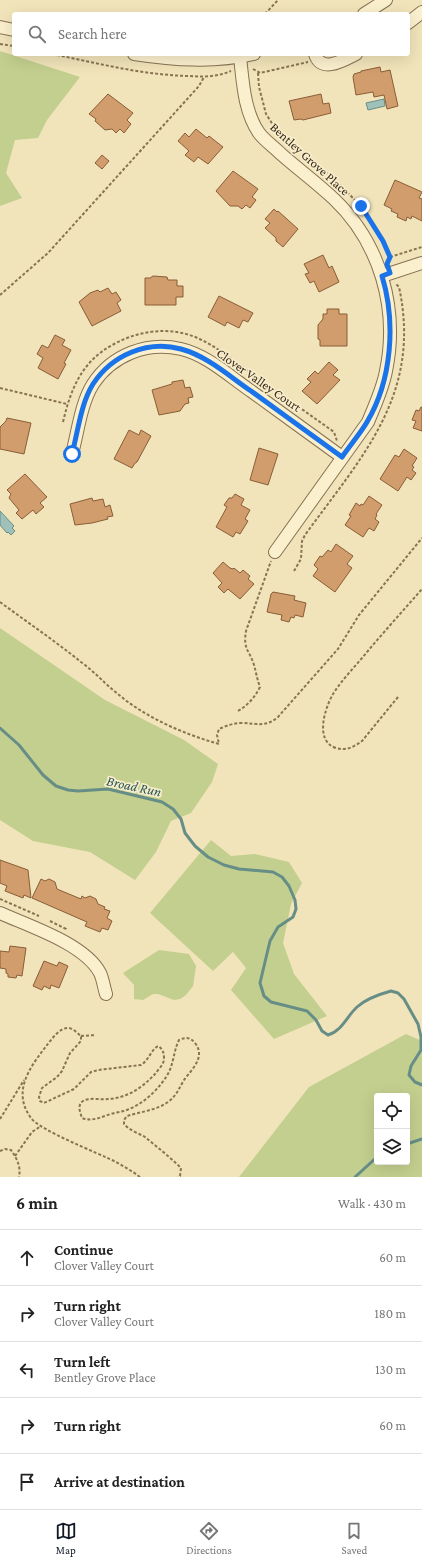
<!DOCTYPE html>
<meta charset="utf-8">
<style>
:root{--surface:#fff;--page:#f2f2f2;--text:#222;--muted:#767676;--line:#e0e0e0;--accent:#111827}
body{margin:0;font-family:"Crimson Pro",serif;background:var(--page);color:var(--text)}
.controls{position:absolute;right:12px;bottom:12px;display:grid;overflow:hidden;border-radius:4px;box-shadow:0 4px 16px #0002}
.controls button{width:36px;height:36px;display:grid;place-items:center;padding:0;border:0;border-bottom:1px solid var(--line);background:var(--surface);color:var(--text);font:20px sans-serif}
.stop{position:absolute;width:12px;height:12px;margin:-9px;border:3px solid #1a73e8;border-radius:50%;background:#fff}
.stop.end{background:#1a73e8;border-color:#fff;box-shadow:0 1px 4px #0008}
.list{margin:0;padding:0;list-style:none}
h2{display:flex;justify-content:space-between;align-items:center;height:52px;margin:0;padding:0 16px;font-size:17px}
h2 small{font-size:13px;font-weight:400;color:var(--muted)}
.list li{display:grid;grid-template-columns:26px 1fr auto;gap:12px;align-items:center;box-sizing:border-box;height:56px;padding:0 16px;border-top:1px solid var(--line)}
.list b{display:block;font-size:15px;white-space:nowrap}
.list p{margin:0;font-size:13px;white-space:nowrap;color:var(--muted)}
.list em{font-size:13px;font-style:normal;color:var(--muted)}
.icon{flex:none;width:22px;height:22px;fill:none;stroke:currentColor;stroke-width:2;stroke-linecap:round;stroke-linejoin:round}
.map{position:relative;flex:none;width:422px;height:1177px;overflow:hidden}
.search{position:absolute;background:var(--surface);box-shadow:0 4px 16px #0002;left:12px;right:12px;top:12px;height:44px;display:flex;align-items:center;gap:10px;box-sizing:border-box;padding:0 14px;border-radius:4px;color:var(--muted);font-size:15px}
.sheet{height:332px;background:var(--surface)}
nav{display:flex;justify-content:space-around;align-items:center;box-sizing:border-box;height:56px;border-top:1px solid var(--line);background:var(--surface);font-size:11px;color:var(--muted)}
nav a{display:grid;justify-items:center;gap:2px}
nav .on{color:var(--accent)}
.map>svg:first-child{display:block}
</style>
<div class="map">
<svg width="422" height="1177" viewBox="0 0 422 1177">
<rect width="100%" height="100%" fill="#f1e4ba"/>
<!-- green -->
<g fill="#c3cf8e" fill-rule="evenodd">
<path d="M 0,51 L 80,77 L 47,120 L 38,138 L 15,140 L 6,173 L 22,198 L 0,206 Z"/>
<path d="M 0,628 L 105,700 L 184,740 L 218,764 L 212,782 L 191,813 L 171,821 L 156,852 L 135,880 L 90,852 L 33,841 L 0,820 Z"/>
<path d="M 211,840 L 231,856 L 255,854 L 289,862 L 302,883 L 291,904 L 283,943 L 294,974 L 327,1016 L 274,1039 L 231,990 L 246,968 L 233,952 L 213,971 L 150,913 Z"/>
<path d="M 159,950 L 189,954 L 196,966 L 193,986 L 186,995 L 180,999 L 174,1000 L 158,994 L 153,994 L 143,1000 L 134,999 L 134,985 L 123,973 Z"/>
<path d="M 406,1034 L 422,1041 L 422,1177 L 239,1177 L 309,1087 ZM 377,1096 L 407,1096 L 407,1162 L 377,1162 Z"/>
</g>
<!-- water -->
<g fill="#9fc1b9" stroke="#668e87">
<path d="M 384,99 L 385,106 L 368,110 L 366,103 Z"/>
<path d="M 0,511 L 14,526 L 12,528 L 15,531 L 11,535 L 8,532 L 7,533 L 0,525 Z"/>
</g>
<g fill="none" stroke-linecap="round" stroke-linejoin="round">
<!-- stream -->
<g stroke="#668e87" stroke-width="3">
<path d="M 0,728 L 19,745 L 43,775 L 56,786 L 68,790 L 78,791 L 108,789 L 162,802 L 173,809 L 181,819 L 185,833 L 195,846 L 208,857 L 224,865 L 239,869 L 273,872 L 282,877 L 289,886 L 295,900 L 296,909 L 293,917 L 278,927 L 270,941 L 260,983 L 264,996 L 271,1002 L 307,1011 L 316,1020 L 322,1031 L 328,1035 C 342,1031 347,1016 357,1007 C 366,999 380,994 391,991 L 398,993 L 404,999 L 418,1024 L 421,1037 L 421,1050 L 411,1066 L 409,1075 L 415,1082 L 422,1085"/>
<path d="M 407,1144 L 422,1139"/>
<path d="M 355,1177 L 377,1157"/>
</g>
</g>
<!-- building -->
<g fill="#d29d6c" stroke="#895d37">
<path d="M 380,67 L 381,72 L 390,70 L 398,106 L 387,109 L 384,95 L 374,97 L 373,92 L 356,95 L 353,77 L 354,74 L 361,72 L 361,71 Z"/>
<path d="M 108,94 L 133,113 L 127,120 L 131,124 L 124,133 L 120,129 L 116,133 L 112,129 L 105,130 L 95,121 L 96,119 L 89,114 Z"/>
<path d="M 321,94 L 323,104 L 329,103 L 331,113 L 303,120 L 301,119 L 294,120 L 289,101 Z"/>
<path d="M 196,129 L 207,138 L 209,136 L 223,147 L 208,164 L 198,157 L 194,162 L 185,155 L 189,151 L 178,141 L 185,133 L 189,137 Z"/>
<path d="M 102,155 L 109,161 L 102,169 L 95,163 Z"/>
<path d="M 233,171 L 258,189 L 252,197 L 256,200 L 250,208 L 246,205 L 242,209 L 238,206 L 230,206 L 216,191 Z"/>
<path d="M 395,180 L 422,192 L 419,198 L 422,199 L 422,221 L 412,216 L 411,219 L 407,217 L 406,221 L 397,217 L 398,214 L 391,211 L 392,209 L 384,205 Z"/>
<path d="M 274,209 L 277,212 L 278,211 L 298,229 L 283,247 L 276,241 L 276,238 L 265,228 L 270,223 L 265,219 Z"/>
<path d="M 323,255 L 329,268 L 332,266 L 339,282 L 319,292 L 314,281 L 310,283 L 305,274 L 309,273 L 304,264 Z"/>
<path d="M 153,276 L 167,277 L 168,280 L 177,280 L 177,286 L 183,286 L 183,297 L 176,297 L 176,305 L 145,305 L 145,278 L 150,278 Z"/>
<path d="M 108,288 L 112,294 L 116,292 L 121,300 L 117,303 L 121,311 L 92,326 L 79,302 L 90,293 L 98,290 L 100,292 Z"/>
<path d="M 219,296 L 253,313 L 248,322 L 243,320 L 239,328 L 227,322 L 225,326 L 208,317 Z"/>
<path d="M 327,309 L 339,309 L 339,314 L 347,314 L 347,346 L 320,346 L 320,340 L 318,339 L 318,325 L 323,319 L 323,314 L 327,314 Z"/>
<path d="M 55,335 L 65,340 L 62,345 L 71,350 L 64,363 L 66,364 L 58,379 L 38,368 L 43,358 L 37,354 L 42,345 L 48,348 Z"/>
<path d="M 329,362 L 338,370 L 333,375 L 340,380 L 317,404 L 302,391 L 311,382 L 307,379 L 315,371 L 318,374 Z"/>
<path d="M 183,380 L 185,388 L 190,387 L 193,397 L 188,398 L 189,403 L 185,404 L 180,411 L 159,415 L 152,390 L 172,384 L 172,382 Z"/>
<path d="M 421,407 L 422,407 L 422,431 L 413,428 L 416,421 L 412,420 L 416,410 L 419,411 Z"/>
<path d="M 7,418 L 31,423 L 24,454 L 0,449 L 0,427 L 6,421 Z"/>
<path d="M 129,430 L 139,435 L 141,430 L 151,436 L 137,462 L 135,463 L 132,468 L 114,459 Z"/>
<path d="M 259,448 L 278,454 L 268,485 L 250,480 Z"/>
<path d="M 404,449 L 417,458 L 412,466 L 414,467 L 412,470 L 416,473 L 411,480 L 407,477 L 398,491 L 380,479 L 395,455 L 399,457 Z"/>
<path d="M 25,474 L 47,497 L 40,503 L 44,507 L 36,514 L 33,510 L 22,519 L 16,513 L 19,510 L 9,498 L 11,494 L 7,490 Z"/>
<path d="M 235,494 L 244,499 L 241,505 L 250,510 L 245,519 L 248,521 L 240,534 L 236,532 L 233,537 L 216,527 L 227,507 L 224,505 L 229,498 L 232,498 Z"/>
<path d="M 369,496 L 382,505 L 376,514 L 377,515 L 375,519 L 379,522 L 374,531 L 369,528 L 363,537 L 345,525 L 351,516 L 349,515 L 356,503 L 360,506 L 361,504 L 363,505 Z"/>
<path d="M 92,498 L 93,501 L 103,499 L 105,507 L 110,505 L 113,516 L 107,517 L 108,519 L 92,523 L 75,525 L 70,504 Z"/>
<path d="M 336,544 L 353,556 L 347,564 L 352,568 L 335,592 L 313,576 L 318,569 L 314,565 L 320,556 L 322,557 L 328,550 L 331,552 Z"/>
<path d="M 223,562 L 230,568 L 233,569 L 234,568 L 240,573 L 243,570 L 250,576 L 248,579 L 254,584 L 240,599 L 228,589 L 224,593 L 218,587 L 222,583 L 213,573 Z"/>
<path d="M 273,592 L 295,596 L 294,600 L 306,603 L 303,617 L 295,615 L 294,618 L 291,617 L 289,622 L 281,620 L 282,615 L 267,612 L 271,594 Z"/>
<path d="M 0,860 L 28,870 L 31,898 L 24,895 L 23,898 L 5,891 L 7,886 L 0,883 Z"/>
<path d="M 41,879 L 45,881 L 49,879 L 55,882 L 57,889 L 81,899 L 82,896 L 85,898 L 90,896 L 96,899 L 98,904 L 105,907 L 104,909 L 110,911 L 107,918 L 112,921 L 108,930 L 102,928 L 100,932 L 85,926 L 87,922 L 32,898 Z"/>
<path d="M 10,946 L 26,948 L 22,976 L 17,975 L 16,978 L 8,977 L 8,974 L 6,973 L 6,969 L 0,968 L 0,951 L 9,952 Z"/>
<path d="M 44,961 L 57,966 L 59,962 L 68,966 L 59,988 L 51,985 L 50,989 L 44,986 L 42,990 L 33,986 Z"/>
</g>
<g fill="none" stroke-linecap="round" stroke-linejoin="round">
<defs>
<g id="minor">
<path d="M 364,14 L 386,0"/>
<path d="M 408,23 L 422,12"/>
<path d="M 0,27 L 14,30"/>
<path d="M 134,54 C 174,60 214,63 254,54"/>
<path d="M 315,54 C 321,74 344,60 356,54"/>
<path d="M 240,57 C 243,83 244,111 259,133 C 264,140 274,147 281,154 C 298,169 317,183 334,199 C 380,243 399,308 386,371 C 383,388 375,405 368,422 L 275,552"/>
<path d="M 382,276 L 422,263"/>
<path d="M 72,454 C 78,431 81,403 93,384 C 112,355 147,341 181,349 C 207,355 229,376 251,391 C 281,413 312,435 342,457"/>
<path d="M 0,913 C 29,926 85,944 100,973 C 103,979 104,988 106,994"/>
</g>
</defs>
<!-- minor casing -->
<use href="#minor" stroke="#887353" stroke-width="14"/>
<!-- path -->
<g stroke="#887353" stroke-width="2" stroke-dasharray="3 2" stroke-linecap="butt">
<path d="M 265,14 L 278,0"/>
<path d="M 0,44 L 14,46"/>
<path d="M 52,54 C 97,63 142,75 189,76 C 204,77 217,77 231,71"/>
<path d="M 253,69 L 260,73 L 308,62"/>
<path d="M 258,73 L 259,87 L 266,114 L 275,128 L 286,139 L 338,183 L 361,206 L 372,222 L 388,250 L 390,257 L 388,263"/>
<path d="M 390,257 L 422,247"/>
<path d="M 0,295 L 48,253 L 199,86 L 204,77"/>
<path d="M 0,388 L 67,404"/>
<path d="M 63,422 C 71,388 82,361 114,344 C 134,333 159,328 182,333 C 207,338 231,359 252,374 C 279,393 306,412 334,432 L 337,441"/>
<path d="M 294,571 L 301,559 L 302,541 L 305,535 C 363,455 422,394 399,287 L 395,283"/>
<path d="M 0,602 C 27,622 55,641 81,662 C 95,672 105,684 118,694 C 146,718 184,734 219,744 L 217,735 L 219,729 C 226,726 233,723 241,723 C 257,723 265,728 278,717 L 338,649 L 359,615 L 422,538"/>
<path d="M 398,697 L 362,741 C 354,747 346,751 336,748 C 314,741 325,708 333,694 C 341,681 352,670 362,658 C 381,635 402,612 422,589"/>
<path d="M 238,711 C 248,705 255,697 260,687 C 257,679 256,672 254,665 C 249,649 243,650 246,631 L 271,561"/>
<path d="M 0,899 L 39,916"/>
<path d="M 50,921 L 66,929 L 66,930"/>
<path d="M 81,1036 L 96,1035"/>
<path d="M 0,1119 L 24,1080"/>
<path d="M 0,1151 L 5,1149 L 11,1150 C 17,1159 21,1166 19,1177"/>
<path d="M 15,1156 L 32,1132 L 41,1126"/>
<path d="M 140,1177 C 132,1171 123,1166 114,1161 C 98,1153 39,1130 31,1118 C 11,1091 31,1066 47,1045 C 52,1039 59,1028 68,1028 C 73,1028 77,1033 81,1036 L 81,1041 L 70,1053 L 62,1071 L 57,1077 L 42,1088 L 39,1097 L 40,1101 L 44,1103 L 74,1089 L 91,1072 L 98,1070 L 141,1065 C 149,1060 151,1050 158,1046 C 163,1049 164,1053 164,1059 C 164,1064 158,1070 155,1074 C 142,1088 127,1098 108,1099 C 100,1100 90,1097 83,1101 C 77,1105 80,1112 82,1118 C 93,1122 100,1117 111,1114 C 117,1112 123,1112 129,1109 C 145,1103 161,1087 169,1072 C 174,1061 174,1050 179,1040 C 186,1037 190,1037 195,1043 C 206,1057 192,1069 184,1080 C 179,1089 176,1096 168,1102 C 157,1110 140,1112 127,1116 L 124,1120 L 124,1124 C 129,1130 138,1133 145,1137 C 157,1147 170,1157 181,1168 L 180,1176 L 178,1177"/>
</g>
<!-- minor -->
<use href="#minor" stroke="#fbf0cd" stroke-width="12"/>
</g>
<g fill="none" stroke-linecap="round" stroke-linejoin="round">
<!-- route -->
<path stroke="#1a73e8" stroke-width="5" d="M 72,454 C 78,431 81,403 93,384 C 112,355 147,340 181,349 C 207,356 229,376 251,391 C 281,413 312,435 342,457 C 350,445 360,434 367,422 C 392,380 396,322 382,276 L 390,273 L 387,264 L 390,257 L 383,241 L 361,206"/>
</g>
<g text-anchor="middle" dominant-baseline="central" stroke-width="3.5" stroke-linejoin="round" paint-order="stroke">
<!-- street labels -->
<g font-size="13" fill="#362919" stroke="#f8edca">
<text transform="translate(310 159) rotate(42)">Bentley Grove Place</text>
<text transform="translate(259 380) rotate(35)">Clover Valley Court</text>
</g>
<!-- water labels -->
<g font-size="14" font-style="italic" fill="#275757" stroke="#f8edca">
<text transform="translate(134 786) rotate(12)">Broad Run</text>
</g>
</g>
</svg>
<div class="controls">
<button><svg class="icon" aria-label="locate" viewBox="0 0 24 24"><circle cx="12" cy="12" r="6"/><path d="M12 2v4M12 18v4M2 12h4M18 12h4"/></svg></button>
<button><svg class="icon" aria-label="layers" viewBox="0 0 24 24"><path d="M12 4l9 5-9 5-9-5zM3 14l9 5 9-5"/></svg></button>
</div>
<div class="stop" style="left:72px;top:454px"></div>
<div class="stop end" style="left:361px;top:206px"></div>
<div class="search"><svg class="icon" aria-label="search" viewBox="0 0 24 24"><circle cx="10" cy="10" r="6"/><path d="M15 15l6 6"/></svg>Search here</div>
</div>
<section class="sheet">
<h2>6 min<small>Walk · 430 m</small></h2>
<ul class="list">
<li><svg class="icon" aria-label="ahead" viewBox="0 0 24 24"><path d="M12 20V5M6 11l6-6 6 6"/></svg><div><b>Continue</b><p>Clover Valley Court</p></div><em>60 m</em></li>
<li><svg class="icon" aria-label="right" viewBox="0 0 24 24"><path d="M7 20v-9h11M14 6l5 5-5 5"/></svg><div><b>Turn right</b><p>Clover Valley Court</p></div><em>180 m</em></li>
<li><svg class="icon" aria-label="left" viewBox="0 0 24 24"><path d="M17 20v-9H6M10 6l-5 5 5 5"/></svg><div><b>Turn left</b><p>Bentley Grove Place</p></div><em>130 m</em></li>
<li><svg class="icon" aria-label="right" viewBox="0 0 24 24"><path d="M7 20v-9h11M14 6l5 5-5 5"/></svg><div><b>Turn right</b></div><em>60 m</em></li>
<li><svg class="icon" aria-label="arrive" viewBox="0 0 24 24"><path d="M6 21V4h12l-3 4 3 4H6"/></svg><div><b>Arrive at destination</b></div></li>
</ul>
</section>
<nav>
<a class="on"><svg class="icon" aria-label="map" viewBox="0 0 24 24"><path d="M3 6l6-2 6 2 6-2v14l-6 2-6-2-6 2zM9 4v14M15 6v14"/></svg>Map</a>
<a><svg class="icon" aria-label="directions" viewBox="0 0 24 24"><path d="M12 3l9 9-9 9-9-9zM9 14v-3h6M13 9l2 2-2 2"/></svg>Directions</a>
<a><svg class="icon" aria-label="saved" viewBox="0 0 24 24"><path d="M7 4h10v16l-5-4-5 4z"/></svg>Saved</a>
</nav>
